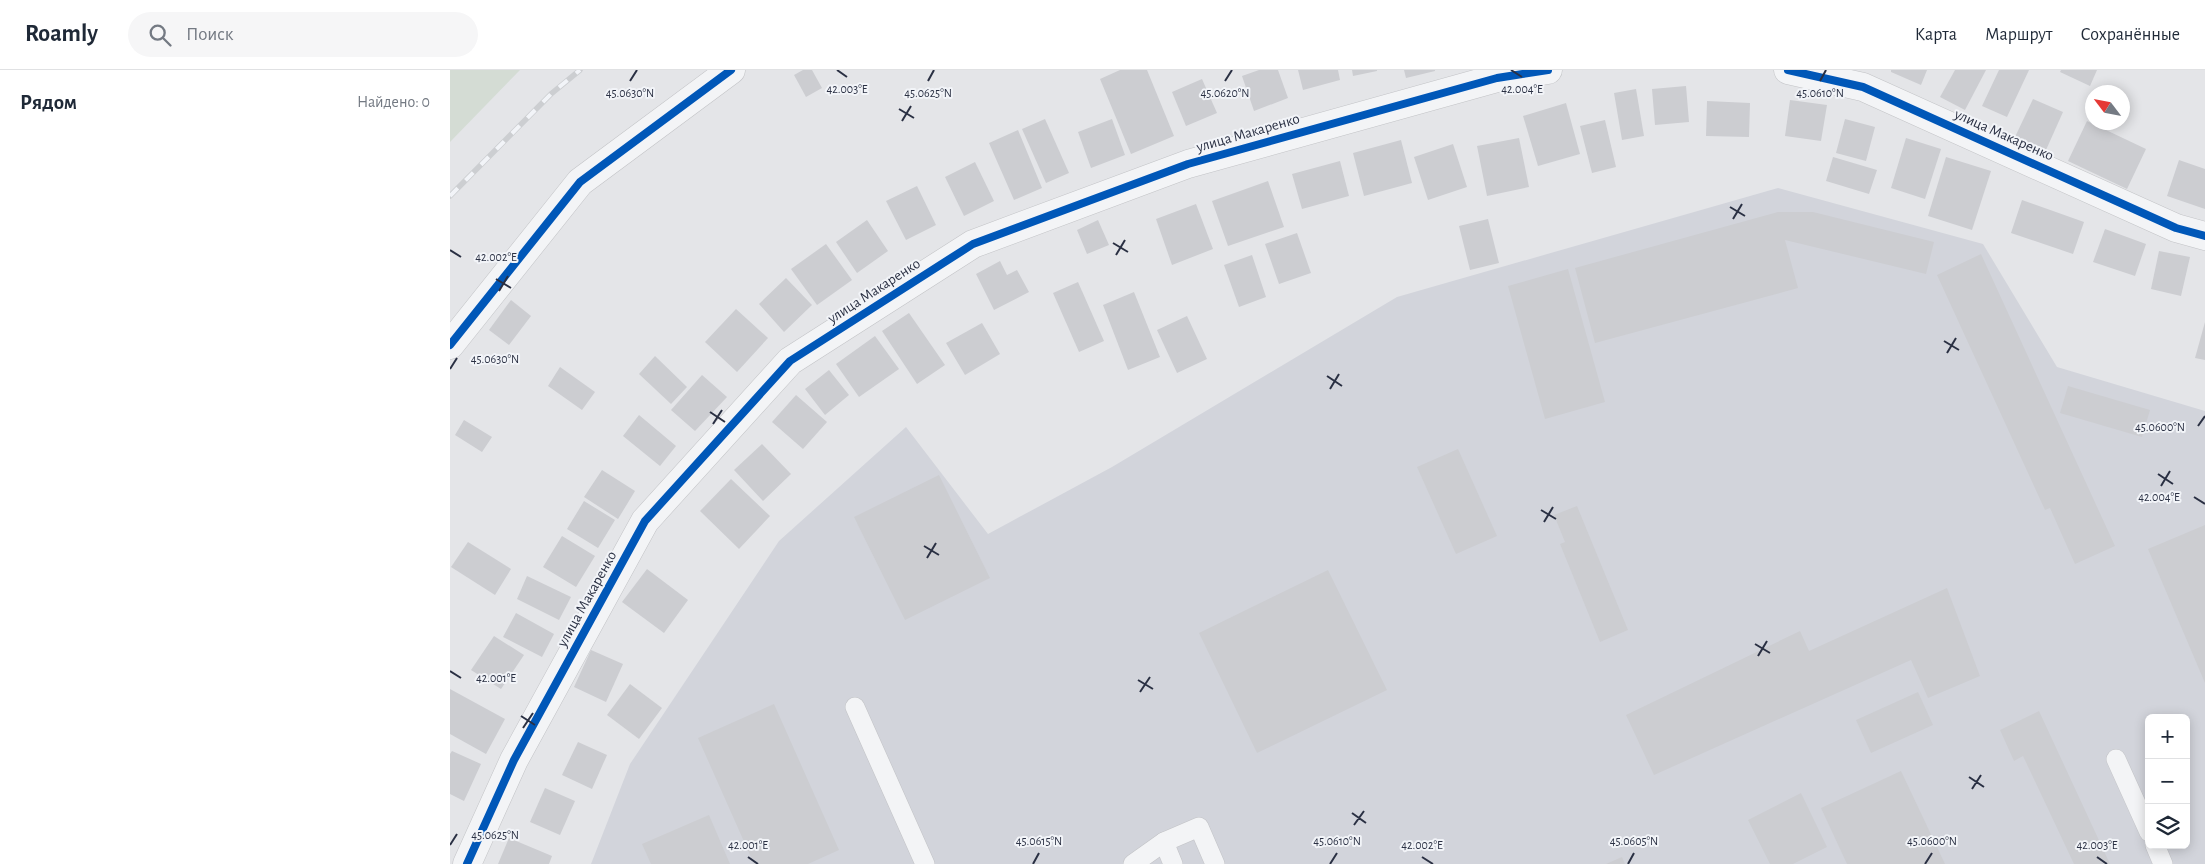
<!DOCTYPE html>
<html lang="ru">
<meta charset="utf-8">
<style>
:root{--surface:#fff;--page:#f6f6f7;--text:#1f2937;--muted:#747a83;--line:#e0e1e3}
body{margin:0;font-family:"Alegreya Sans",sans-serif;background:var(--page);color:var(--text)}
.controls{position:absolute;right:15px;bottom:15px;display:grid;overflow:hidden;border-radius:8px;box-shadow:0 2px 12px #0003}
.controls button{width:45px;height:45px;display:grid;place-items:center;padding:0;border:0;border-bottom:1px solid var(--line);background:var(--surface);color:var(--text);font:25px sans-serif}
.compass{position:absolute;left:1635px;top:15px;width:45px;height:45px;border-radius:50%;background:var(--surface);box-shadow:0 2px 12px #0003;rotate:302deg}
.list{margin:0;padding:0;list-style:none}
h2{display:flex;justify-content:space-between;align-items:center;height:65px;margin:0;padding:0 20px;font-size:21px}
h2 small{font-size:16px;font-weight:400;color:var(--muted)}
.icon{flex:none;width:28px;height:28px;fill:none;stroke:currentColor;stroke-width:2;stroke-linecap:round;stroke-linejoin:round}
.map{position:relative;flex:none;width:1755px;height:794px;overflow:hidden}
header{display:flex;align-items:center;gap:30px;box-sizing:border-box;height:70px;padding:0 25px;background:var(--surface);border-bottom:1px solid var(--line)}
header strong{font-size:24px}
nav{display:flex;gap:28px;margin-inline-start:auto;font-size:18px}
.search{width:350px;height:45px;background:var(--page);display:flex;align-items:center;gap:12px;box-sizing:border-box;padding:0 18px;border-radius:28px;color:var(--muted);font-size:19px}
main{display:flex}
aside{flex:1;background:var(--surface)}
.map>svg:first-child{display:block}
</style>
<header>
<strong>Roamly</strong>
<div class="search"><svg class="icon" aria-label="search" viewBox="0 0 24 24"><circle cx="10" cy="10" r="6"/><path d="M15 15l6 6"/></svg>Поиск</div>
<nav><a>Карта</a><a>Маршрут</a><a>Сохранённые</a></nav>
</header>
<main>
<aside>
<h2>Рядом<small>Найдено: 0</small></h2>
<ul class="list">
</ul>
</aside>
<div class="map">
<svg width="1755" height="794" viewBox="0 0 1755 794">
<rect width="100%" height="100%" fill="#e4e5e8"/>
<!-- built -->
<path fill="#d2d4db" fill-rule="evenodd" d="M 1328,118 L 1533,174 L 1607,297 L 1755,341 L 1755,794 L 141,794 L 180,694 L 329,471 L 456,357 L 538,464 L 662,397 L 947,227 ZM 1699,648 L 1736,648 L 1736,775 L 1699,775 Z"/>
<!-- green -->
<path fill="#d4dcd4" d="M 0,0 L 70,0 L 0,72 Z"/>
<!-- building -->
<g fill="#cccdd1">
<path d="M 353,0 L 362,0 L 372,18 L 356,27 L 344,5 Z"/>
<path d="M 670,0 L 697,0 L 724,66 L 681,84 L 650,9 Z"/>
<path d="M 809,0 L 828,0 L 838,28 L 804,41 L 792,6 Z"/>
<path d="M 848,0 L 888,0 L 890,10 L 853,20 Z"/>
<path d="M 902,0 L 927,0 L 927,1 L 903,6 Z"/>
<path d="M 954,0 L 985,0 L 985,1 L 956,8 Z"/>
<path d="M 1441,0 L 1477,0 L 1471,15 L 1441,2 Z"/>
<path d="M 1505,0 L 1536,0 L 1515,40 L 1490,27 Z"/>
<path d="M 1549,0 L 1579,0 L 1557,47 L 1532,36 Z"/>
<path d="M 1611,0 L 1647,0 L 1640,16 L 1610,2 Z"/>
<path d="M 752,9 L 767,43 L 736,56 L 722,22 Z"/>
<path d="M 1236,16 L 1239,52 L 1205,55 L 1202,19 Z"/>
<path d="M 1186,19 L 1194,66 L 1172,70 L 1164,23 Z"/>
<path d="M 1583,29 L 1613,42 L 1596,80 L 1565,67 Z"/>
<path d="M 1340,30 L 1377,35 L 1371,71 L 1335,66 Z"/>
<path d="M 1257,31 L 1300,33 L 1299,67 L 1256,66 Z"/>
<path d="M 1116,33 L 1130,84 L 1088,96 L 1073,46 Z"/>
<path d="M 595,49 L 619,103 L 596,113 L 572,59 Z"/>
<path d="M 662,49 L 675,85 L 641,98 L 628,62 Z"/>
<path d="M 1395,49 L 1425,57 L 1416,91 L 1386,83 Z"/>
<path d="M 1155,50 L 1166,97 L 1142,103 L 1130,56 Z"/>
<path d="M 1637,51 L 1696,79 L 1677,119 L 1618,91 Z"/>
<path d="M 568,60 L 592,118 L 564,130 L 539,73 Z"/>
<path d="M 1069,68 L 1079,117 L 1037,126 L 1027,76 Z"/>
<path d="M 1456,68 L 1491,79 L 1475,129 L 1441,118 Z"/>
<path d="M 951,70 L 962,113 L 914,126 L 903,83 Z"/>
<path d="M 1003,74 L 1017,117 L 978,130 L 964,87 Z"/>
<path d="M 1383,87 L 1427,100 L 1419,124 L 1376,111 Z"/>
<path d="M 1496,87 L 1541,101 L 1522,160 L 1478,146 Z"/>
<path d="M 1729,90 L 1755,99 L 1755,139 L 1717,126 Z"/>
<path d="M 890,91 L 899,126 L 852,139 L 842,104 Z"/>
<path d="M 525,92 L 544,131 L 514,146 L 495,107 Z"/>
<path d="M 818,111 L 834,157 L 778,176 L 762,131 Z"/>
<path d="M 467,116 L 486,155 L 456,170 L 436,131 Z"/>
<path d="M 1572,130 L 1634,152 L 1623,184 L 1561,163 Z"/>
<path d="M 746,134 L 763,179 L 722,195 L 706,149 Z"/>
<path d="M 1328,142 L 1363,142 L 1484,172 L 1476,204 L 1335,170 L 1348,218 L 1145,273 L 1125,198 Z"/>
<path d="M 1038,149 L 1049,193 L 1020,200 L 1009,156 Z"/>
<path d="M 417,150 L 438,181 L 407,203 L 386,172 Z"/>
<path d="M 648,150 L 659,175 L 637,184 L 627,160 Z"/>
<path d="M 1655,159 L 1696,174 L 1685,206 L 1643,192 Z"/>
<path d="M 847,163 L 861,203 L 829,214 L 815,174 Z"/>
<path d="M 376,174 L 402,210 L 367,235 L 341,199 Z"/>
<path d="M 1709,181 L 1740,187 L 1731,226 L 1701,219 Z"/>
<path d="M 1531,184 L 1665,476 L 1625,494 L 1600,438 L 1595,440 L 1487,205 Z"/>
<path d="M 802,185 L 816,227 L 789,237 L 774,195 Z"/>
<path d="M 550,191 L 557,205 L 567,200 L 579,222 L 544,240 L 526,204 Z"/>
<path d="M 1118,199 L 1155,332 L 1095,349 L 1058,216 Z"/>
<path d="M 336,208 L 362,235 L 334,262 L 309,234 Z"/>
<path d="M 628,212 L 654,271 L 629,282 L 603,223 Z"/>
<path d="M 684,222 L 710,287 L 678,300 L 653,235 Z"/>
<path d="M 61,230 L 81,246 L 59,275 L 39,260 Z"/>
<path d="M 286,239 L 318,268 L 287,302 L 255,272 Z"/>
<path d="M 459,243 L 495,295 L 467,314 L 432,261 Z"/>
<path d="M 737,246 L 757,289 L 727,303 L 707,260 Z"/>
<path d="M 1755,252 L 1755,290 L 1745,288 Z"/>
<path d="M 532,253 L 550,284 L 515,305 L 496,273 Z"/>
<path d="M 425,266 L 449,299 L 409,327 L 386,294 Z"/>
<path d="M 205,286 L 237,317 L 221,334 L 189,304 Z"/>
<path d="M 110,297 L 145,322 L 132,340 L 98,316 Z"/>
<path d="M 379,300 L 399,325 L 375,345 L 355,319 Z"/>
<path d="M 252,305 L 277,327 L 245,361 L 221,340 Z"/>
<path d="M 1618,316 L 1700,340 L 1692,367 L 1610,343 Z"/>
<path d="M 346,325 L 377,352 L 353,379 L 322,352 Z"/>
<path d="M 189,345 L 226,376 L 210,396 L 173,366 Z"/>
<path d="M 14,350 L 42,367 L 32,382 L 5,365 Z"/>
<path d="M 312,374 L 341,404 L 313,431 L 284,400 Z"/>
<path d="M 1008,379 L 1047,466 L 1006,484 L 967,397 Z"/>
<path d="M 152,400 L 185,421 L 168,449 L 134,427 Z"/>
<path d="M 489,405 L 540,508 L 455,550 L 404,447 Z"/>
<path d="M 281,409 L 320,446 L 289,479 L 250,441 Z"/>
<path d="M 134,431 L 165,450 L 148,478 L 117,459 Z"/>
<path d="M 1127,436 L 1178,560 L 1150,572 L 1110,474 L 1115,472 L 1104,445 Z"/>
<path d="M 1755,455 L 1755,613 L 1698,479 Z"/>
<path d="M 112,466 L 145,486 L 126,517 L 93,497 Z"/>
<path d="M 18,472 L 61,499 L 45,525 L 1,497 Z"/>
<path d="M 197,499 L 238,530 L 214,563 L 172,532 Z"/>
<path d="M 878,500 L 937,620 L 807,683 L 749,563 Z"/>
<path d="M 77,506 L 121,527 L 109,550 L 67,529 Z"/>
<path d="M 1497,518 L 1530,606 L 1478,628 L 1461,590 L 1204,705 L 1176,645 L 1350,561 L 1359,581 Z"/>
<path d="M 66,543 L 104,564 L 92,587 L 53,567 Z"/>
<path d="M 44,566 L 74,585 L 51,619 L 21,600 Z"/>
<path d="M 141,580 L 173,594 L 156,632 L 124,617 Z"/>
<path d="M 180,614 L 212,638 L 189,669 L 157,645 Z"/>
<path d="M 0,619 L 55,649 L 36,684 L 0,664 Z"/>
<path d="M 1468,622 L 1483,655 L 1421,683 L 1406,650 Z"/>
<path d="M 324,634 L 389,780 L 358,794 L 304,794 L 248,668 Z"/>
<path d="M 1589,641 L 1660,794 L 1624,794 L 1573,686 L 1564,691 L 1550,660 Z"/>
<path d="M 128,672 L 157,685 L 142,719 L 112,705 Z"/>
<path d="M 2,681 L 31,694 L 14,731 L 0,724 L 0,684 Z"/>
<path d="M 1451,701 L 1495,794 L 1397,794 L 1371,738 Z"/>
<path d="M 95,718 L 125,731 L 110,765 L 80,752 Z"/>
<path d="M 1351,723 L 1377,777 L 1343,794 L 1320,794 L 1298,750 Z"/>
<path d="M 259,745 L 280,794 L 201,794 L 192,774 Z"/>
<path d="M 59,768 L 102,786 L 99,794 L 48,794 Z"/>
<path d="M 1172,787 L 1175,794 L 1156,794 Z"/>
</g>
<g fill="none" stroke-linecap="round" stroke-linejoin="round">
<defs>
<g id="lane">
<path d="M 405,637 L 475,794"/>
<path d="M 1666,689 L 1699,762"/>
<path d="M 714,772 L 723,794"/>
<path d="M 1705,775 L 1713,794"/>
<path d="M 683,794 L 714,772 L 749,757 L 765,794"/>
</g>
<g id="street">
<path d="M 1338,0 L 1413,17 L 1726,158 L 1755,166"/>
<path d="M 0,275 L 130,112 L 281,0"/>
<path d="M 17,794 L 64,690 L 195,451 L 340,291 L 523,174 L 738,94 L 1047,8 L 1098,0"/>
</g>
</defs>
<!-- lane casing -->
<use href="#lane" stroke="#c2c3c6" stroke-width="20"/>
<!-- street casing -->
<use href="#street" stroke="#c2c3c6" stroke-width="29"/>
<!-- lane -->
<use href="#lane" stroke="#f3f4f6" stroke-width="19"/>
<!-- street -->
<use href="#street" stroke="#f3f4f6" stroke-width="28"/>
<defs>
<path id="rail" d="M 0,126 L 102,23 L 130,0"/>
</defs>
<!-- rail casing -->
<use href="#rail" stroke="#ccced1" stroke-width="5.5"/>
<!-- rail -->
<use href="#rail" stroke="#f2f4f8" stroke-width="4" stroke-dasharray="11" stroke-linecap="butt"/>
<defs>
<g id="cycleway">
<path d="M 1338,0 L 1413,17 L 1726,158 L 1755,166"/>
<path d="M 0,275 L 130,112 L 281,0"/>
<path d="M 17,794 L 64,690 L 195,451 L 340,291 L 523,174 L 738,94 L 1047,8 L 1098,0"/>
</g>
</defs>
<!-- cycleway casing -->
<use href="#cycleway" stroke="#f2f4f8" stroke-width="11"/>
<!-- cycleway -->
<use href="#cycleway" stroke="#0057b8" stroke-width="8"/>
</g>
<!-- ticks -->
<path fill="none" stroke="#2a3043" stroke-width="2" d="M 387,0 L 397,7M 1061,0 L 1072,7M 180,11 L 187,0M 478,11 L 484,0M 775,11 L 782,0M 1370,11 L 1376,0M 449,39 L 464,48M 452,51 L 461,36M 1280,137 L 1295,146M 1283,149 L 1292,134M 663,173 L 678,182M 0,180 L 11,187M 666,185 L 675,170M 46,209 L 61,218M 49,221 L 58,206M 1494,271 L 1509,280M 1497,283 L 1506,268M 0,299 L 7,288M 877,306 L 892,316M 880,319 L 889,304M 260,342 L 275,352M 263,354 L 272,340M 1748,356 L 1755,346M 1708,404 L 1723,414M 1711,416 L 1720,401M 1744,427 L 1755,434M 1091,440 L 1106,449M 1094,452 L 1103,437M 474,476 L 489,485M 477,488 L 486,473M 1305,574 L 1320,583M 1308,586 L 1317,571M 0,601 L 11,608M 688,610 L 703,619M 690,622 L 700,607M 71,646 L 85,655M 73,658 L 83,643M 1519,707 L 1534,717M 1522,719 L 1531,705M 902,743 L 916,753M 904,755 L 914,741M 0,775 L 7,764M 298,787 L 308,794M 972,787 L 983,794M 1647,787 L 1657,794M 583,794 L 589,783M 880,794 L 887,783M 1178,794 L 1184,783M 1475,794 L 1482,783"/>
<g text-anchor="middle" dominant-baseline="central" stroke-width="4" stroke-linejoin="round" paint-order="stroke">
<!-- street labels -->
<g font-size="15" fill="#2a3043" stroke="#f2f4f8">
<text transform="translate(798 63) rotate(-16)">улица Макаренко</text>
<text transform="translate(1554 65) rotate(24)">улица Макаренко</text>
<text transform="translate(424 221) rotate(-33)">улица Макаренко</text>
<text transform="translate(137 529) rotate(-61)">улица Макаренко</text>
</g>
</g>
<g font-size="12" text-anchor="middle" fill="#2a3043" stroke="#f2f4f8" stroke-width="4" stroke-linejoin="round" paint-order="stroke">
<text x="397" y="23">42.003°E</text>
<text x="1072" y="23">42.004°E</text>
<text x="180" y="27">45.0630°N</text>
<text x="478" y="27">45.0625°N</text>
<text x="775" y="27">45.0620°N</text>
<text x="1370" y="27">45.0610°N</text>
<text x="46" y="191">42.002°E</text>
<text x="45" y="293">45.0630°N</text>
<text x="1710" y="361">45.0600°N</text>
<text x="1709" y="431">42.004°E</text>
<text x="46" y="612">42.001°E</text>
<text x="45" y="769">45.0625°N</text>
<text x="589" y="775">45.0615°N</text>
<text x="887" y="775">45.0610°N</text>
<text x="1184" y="775">45.0605°N</text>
<text x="1482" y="775">45.0600°N</text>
<text x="298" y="779">42.001°E</text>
<text x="972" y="779">42.002°E</text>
<text x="1647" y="779">42.003°E</text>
</g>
</svg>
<div class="controls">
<button>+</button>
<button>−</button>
<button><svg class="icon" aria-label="layers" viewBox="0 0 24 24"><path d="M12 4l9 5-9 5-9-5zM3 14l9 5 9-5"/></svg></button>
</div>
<svg class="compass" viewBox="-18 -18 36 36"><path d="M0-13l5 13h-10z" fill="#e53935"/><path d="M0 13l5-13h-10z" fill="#747a83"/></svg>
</div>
</main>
